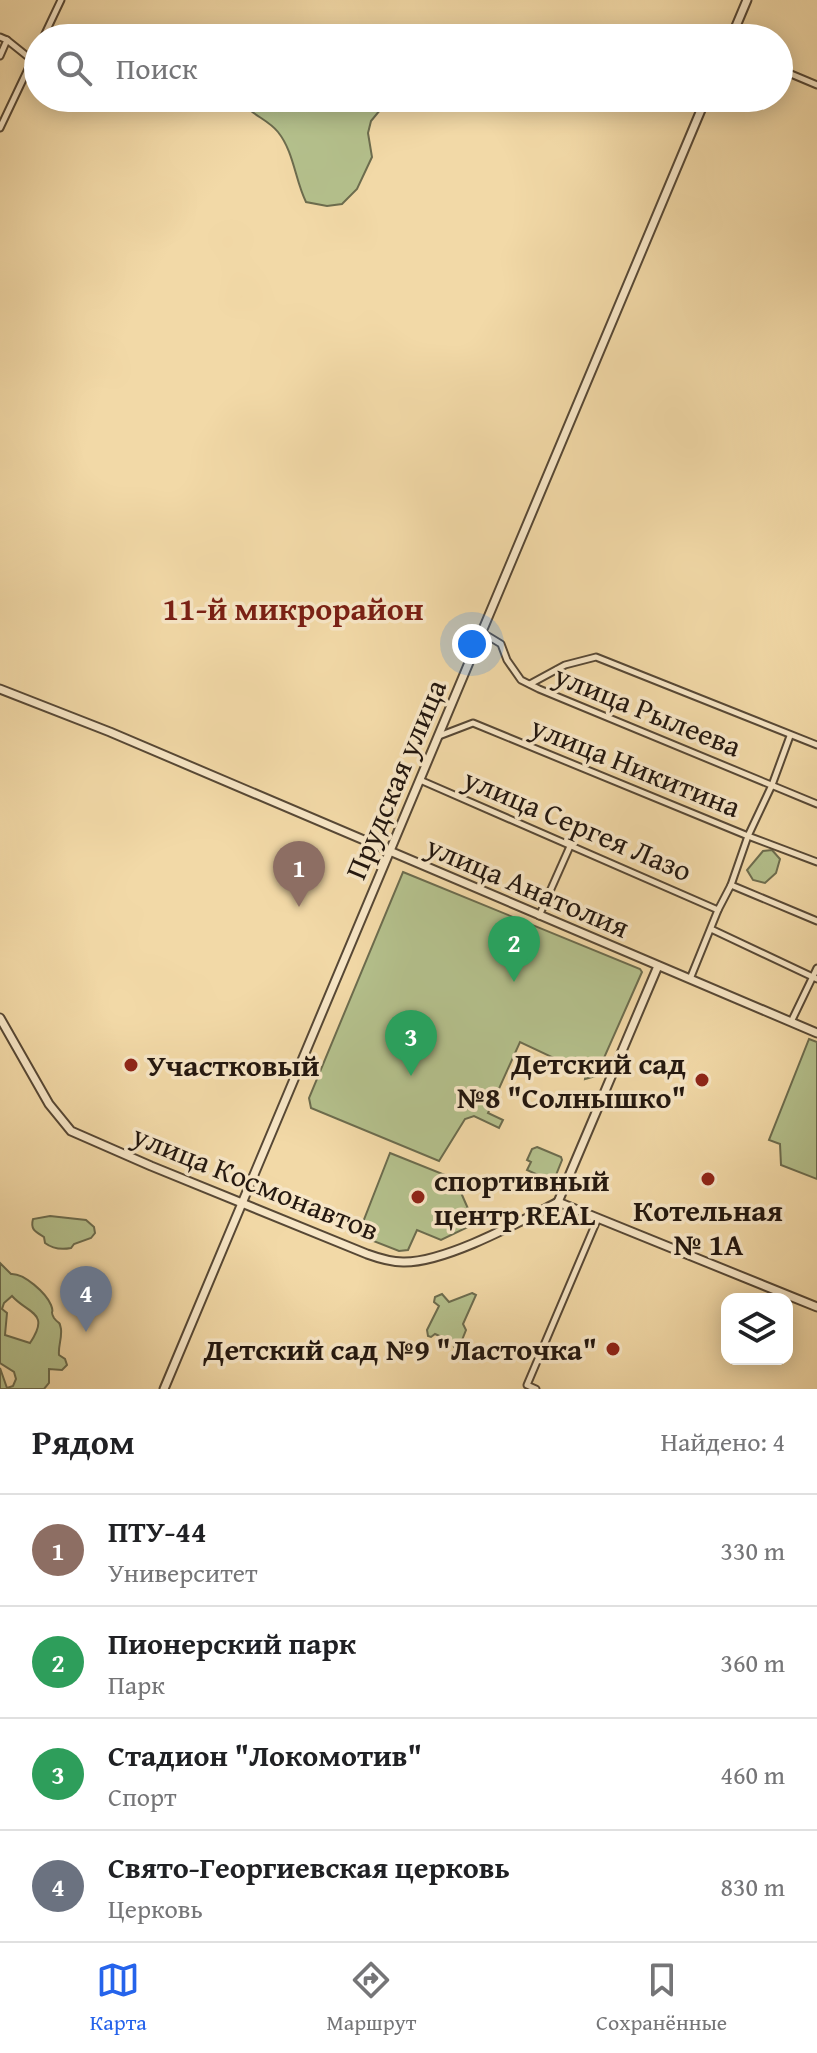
<!DOCTYPE html>
<html lang="ru">
<meta charset="utf-8">
<style>
:root{--surface:#fff;--page:#f6f6f6;--text:#202124;--muted:#757577;--line:#e0e0e0;--accent:#2563eb}
body{margin:0;font-family:"Gentium Book Plus",serif;background:var(--page);color:var(--text)}
.controls{position:absolute;right:24px;bottom:24px;display:grid;overflow:hidden;border-radius:16px;box-shadow:0 4px 20px #0003}
.controls button{width:72px;height:72px;display:grid;place-items:center;padding:0;border:0;border-bottom:2px solid var(--line);background:var(--surface);color:var(--text);font:40px sans-serif}
.you{position:absolute;left:472px;top:644px;width:28px;height:28px;margin:-20px;border:6px solid #fff;border-radius:50%;background:#1a73e8;box-shadow:0 0 0 12px #1a73e833}
.badge{display:grid;place-items:center;width:52px;height:52px;border-radius:50%;background:var(--accent);color:#fff;font-size:26px;font-weight:700}
.pin{position:absolute;translate:-50% -66px;filter:drop-shadow(0 2px 4px #0008)}
.pin::after{content:'';position:absolute;top:42px;width:28px;height:24px;background:inherit;clip-path:polygon(0 0,100% 0,50% 100%)}
.list{margin:0;padding:0;list-style:none}
h2{display:flex;justify-content:space-between;align-items:center;height:104px;margin:0;padding:0 32px;font-size:34px}
h2 small{font-size:26px;font-weight:400;color:var(--muted)}
.list li{display:grid;grid-template-columns:52px 1fr auto;gap:24px;align-items:center;box-sizing:border-box;height:112px;padding:0 32px;border-top:2px solid var(--line)}
.list b{display:block;font-size:30px;white-space:nowrap}
.list p{margin:0;font-size:26px;white-space:nowrap;color:var(--muted)}
.list em{font-size:26px;font-style:normal;color:var(--muted)}
.icon{flex:none;width:44px;height:44px;fill:none;stroke:currentColor;stroke-width:2;stroke-linecap:round;stroke-linejoin:round}
.map{position:relative;flex:none;width:817px;height:1389px;overflow:hidden}
.search{position:absolute;background:var(--surface);box-shadow:0 4px 20px #0003;left:24px;right:24px;top:24px;height:88px;display:flex;align-items:center;gap:20px;box-sizing:border-box;padding:0 28px;border-radius:44px;color:var(--muted);font-size:30px}
.sheet{height:552px;background:var(--surface)}
nav{display:flex;justify-content:space-around;align-items:center;box-sizing:border-box;height:112px;border-top:2px solid var(--line);background:var(--surface);font-size:22px;color:var(--muted)}
nav a{display:grid;justify-items:center;gap:4px}
nav .on{color:var(--accent)}
.map>svg:first-child{display:block}
</style>
<div class="map">
<svg width="817" height="1389" viewBox="0 0 817 1389">
<rect width="100%" height="100%" fill="#f2d9a7"/>
<filter id="stains"><feTurbulence type="fractalNoise" baseFrequency=".0025" numOctaves="4"/><feColorMatrix values="0 0 0 0 .2 0 0 0 0 .09 0 0 0 0 .02 0 0 0 .5 -.17"/></filter>
<radialGradient id="worn" r=".72"><stop offset=".6" stop-color="#630" stop-opacity="0"/><stop offset="1" stop-color="#630" stop-opacity=".3"/></radialGradient>
<!-- green -->
<g fill="#b4c08c" stroke="#6c6c4e" stroke-width="2" fill-rule="evenodd">
<path d="M 241,98 L 390,98 L 371,121 L 368,133 L 372,157 L 357,189 L 342,204 L 327,206 L 306,202 C 295,180 294,152 278,132 C 267,118 247,114 241,98 Z"/>
<path d="M 772,850 L 780,859 L 776,873 L 765,883 L 753,880 L 747,870 L 763,851 Z"/>
<path d="M 403,872 L 640,969 L 642,972 L 596,1076 L 585,1079 L 586,1073 L 520,1042 L 488,1113 L 503,1120 L 499,1128 L 474,1116 L 465,1119 L 439,1161 L 311,1108 L 309,1098 Z"/>
<path d="M 809,1039 L 817,1042 L 817,1179 L 781,1165 L 780,1144 L 769,1140 Z"/>
<path d="M 537,1147 L 561,1157 L 562,1160 L 554,1180 L 551,1181 L 527,1170 L 531,1162 L 527,1160 L 532,1149 Z"/>
<path d="M 390,1153 L 455,1179 L 473,1220 L 468,1227 L 441,1240 L 417,1230 L 408,1250 L 399,1251 L 358,1235 Z"/>
<path d="M 50,1216 L 86,1220 L 94,1227 L 95,1233 L 91,1238 L 74,1244 L 71,1248 C 61,1250 53,1249 45,1243 L 44,1237 C 36,1232 30,1230 33,1219 Z"/>
<path d="M 0,1263 L 11,1274 C 24,1273 46,1293 51,1305 C 55,1315 49,1309 54,1318 C 60,1326 59,1319 61,1329 C 62,1339 58,1346 59,1355 L 65,1359 L 67,1365 L 62,1370 L 49,1369 L 49,1383 L 44,1389 L 0,1389 L 0,1368 L 7,1388 L 13,1386 L 16,1379 L 14,1372 L 0,1363 ZM 12,1296 C 28,1314 51,1312 30,1343 L 5,1335 L 7,1313 L 2,1309 L 4,1303 Z"/>
<path d="M 472,1293 L 476,1295 L 463,1324 L 466,1330 L 460,1345 L 454,1347 L 453,1342 L 435,1334 L 431,1337 L 428,1336 L 427,1330 L 439,1306 L 434,1302 L 435,1297 L 442,1294 L 449,1302 Z"/>
</g>
<g fill="none" stroke-linecap="round" stroke-linejoin="round">
<defs>
<g id="minor">
<path d="M 0,37 L 7,40 L 0,56"/>
<path d="M 43,38 L 61,0"/>
<path d="M 7,40 L 32,60"/>
<path d="M 779,69 L 817,85"/>
<path d="M 0,128 L 38,48"/>
<path d="M 483,633 L 501,644 L 507,660 L 521,680 L 539,689 L 817,804"/>
<path d="M 530,684 L 565,665 L 596,657 L 817,745"/>
<path d="M 439,736 L 473,723 L 748,836 L 817,862"/>
<path d="M 420,780 L 718,910"/>
<path d="M 731,885 L 748,836 L 772,785 L 790,736"/>
<path d="M 539,916 L 571,844"/>
<path d="M 711,929 L 817,979"/>
<path d="M 690,979 L 718,910 L 731,885 L 817,921"/>
<path d="M 791,1022 L 817,968"/>
<path d="M 536,1389 L 527,1385 L 598,1218"/>
</g>
<g id="tertiary">
<path d="M 731,38 L 747,0"/>
<path d="M 0,689 L 110,732 L 817,1033"/>
<path d="M 0,1018 L 49,1104 L 71,1131 L 151,1166 L 367,1254 C 378,1258 391,1262 403,1262 C 445,1263 519,1222 558,1202 L 817,1307"/>
<path d="M 558,1202 L 658,966"/>
<path d="M 164,1389 L 706,98"/>
</g>
</defs>
<!-- minor casing -->
<use href="#minor" stroke="#574835" stroke-width="9"/>
<!-- tertiary casing -->
<use href="#tertiary" stroke="#574835" stroke-width="11"/>
<!-- minor -->
<use href="#minor" stroke="#f7e6c6" stroke-width="5"/>
<!-- tertiary -->
<use href="#tertiary" stroke="#f7e6c6" stroke-width="7"/>
</g>
<!-- markers -->
<g fill="#8f2418" stroke="#f7e6c6" stroke-width="3">
<circle cx="131" cy="1065" r="8"/>
<circle cx="702" cy="1080" r="8"/>
<circle cx="708" cy="1179" r="8"/>
<circle cx="418" cy="1197" r="8"/>
<circle cx="613" cy="1349" r="8"/>
</g>
<g text-anchor="middle" dominant-baseline="central" stroke-width="7" stroke-linejoin="round" paint-order="stroke">
<!-- street labels -->
<g font-size="30" fill="#23170f" stroke="#f7e6c6">
<text transform="translate(648 710) rotate(22)">улица Рылеева</text>
<text transform="translate(636 766) rotate(22)">улица Никитина</text>
<text transform="translate(395 779) rotate(-67)">Прудская улица</text>
<text transform="translate(578 824) rotate(23)">улица Сергея Лазо</text>
<text transform="translate(528 886) rotate(23)">улица Анатолия</text>
<text transform="translate(256 1182) rotate(22)">улица Космонавтов</text>
</g>
<!-- poi labels -->
<g font-size="30" font-weight="bold" fill="#23170f" stroke="#f7e6c6" text-anchor="end">
<text x="686" y="1063">Детский сад<tspan x="686" dy="34">№8 "Солнышко"</tspan></text>
<text x="147" y="1065" text-anchor="start">Участковый</text>
<text x="434" y="1180" text-anchor="start">спортивный<tspan x="434" dy="34">центр REAL</tspan></text>
<text x="708" y="1210" text-anchor="middle">Котельная<tspan x="708" dy="34">№ 1А</tspan></text>
<text x="597" y="1349">Детский сад №9 "Ласточка"</text>
</g>
<!-- neighbourhood labels -->
<g font-size="32" font-weight="bold" fill="#7a1f14" stroke="#f7e6c6">
<text x="293" y="608">11-й микрорайон</text>
</g>
</g>
<rect width="100%" height="100%" filter="url(#stains)"/>
<rect width="100%" height="100%" fill="url(#worn)"/>
</svg>
<div class="controls">
<button><svg class="icon" aria-label="layers" viewBox="0 0 24 24"><path d="M12 4l9 5-9 5-9-5zM3 14l9 5 9-5"/></svg></button>
</div>
<div class="you"></div>
<div class="pin badge" style="left:299px;top:907px;background:#8d6e63">1</div>
<div class="pin badge" style="left:514px;top:982px;background:#2e9e5b">2</div>
<div class="pin badge" style="left:411px;top:1076px;background:#2e9e5b">3</div>
<div class="pin badge" style="left:86px;top:1332px;background:#6b7280">4</div>
<div class="search"><svg class="icon" aria-label="search" viewBox="0 0 24 24"><circle cx="10" cy="10" r="6"/><path d="M15 15l6 6"/></svg>Поиск</div>
</div>
<section class="sheet">
<h2>Рядом<small>Найдено: 4</small></h2>
<ul class="list">
<li><span class="badge" style="background:#8d6e63">1</span><div><b>ПТУ-44</b><p>Университет</p></div><em>330 m</em></li>
<li><span class="badge" style="background:#2e9e5b">2</span><div><b>Пионерский парк</b><p>Парк</p></div><em>360 m</em></li>
<li><span class="badge" style="background:#2e9e5b">3</span><div><b>Стадион &quot;Локомотив&quot;</b><p>Спорт</p></div><em>460 m</em></li>
<li><span class="badge" style="background:#6b7280">4</span><div><b>Свято-Георгиевская церковь</b><p>Церковь</p></div><em>830 m</em></li>
</ul>
</section>
<nav>
<a class="on"><svg class="icon" aria-label="map" viewBox="0 0 24 24"><path d="M3 6l6-2 6 2 6-2v14l-6 2-6-2-6 2zM9 4v14M15 6v14"/></svg>Карта</a>
<a><svg class="icon" aria-label="directions" viewBox="0 0 24 24"><path d="M12 3l9 9-9 9-9-9zM9 14v-3h6M13 9l2 2-2 2"/></svg>Маршрут</a>
<a><svg class="icon" aria-label="saved" viewBox="0 0 24 24"><path d="M7 4h10v16l-5-4-5 4z"/></svg>Сохранённые</a>
</nav>
